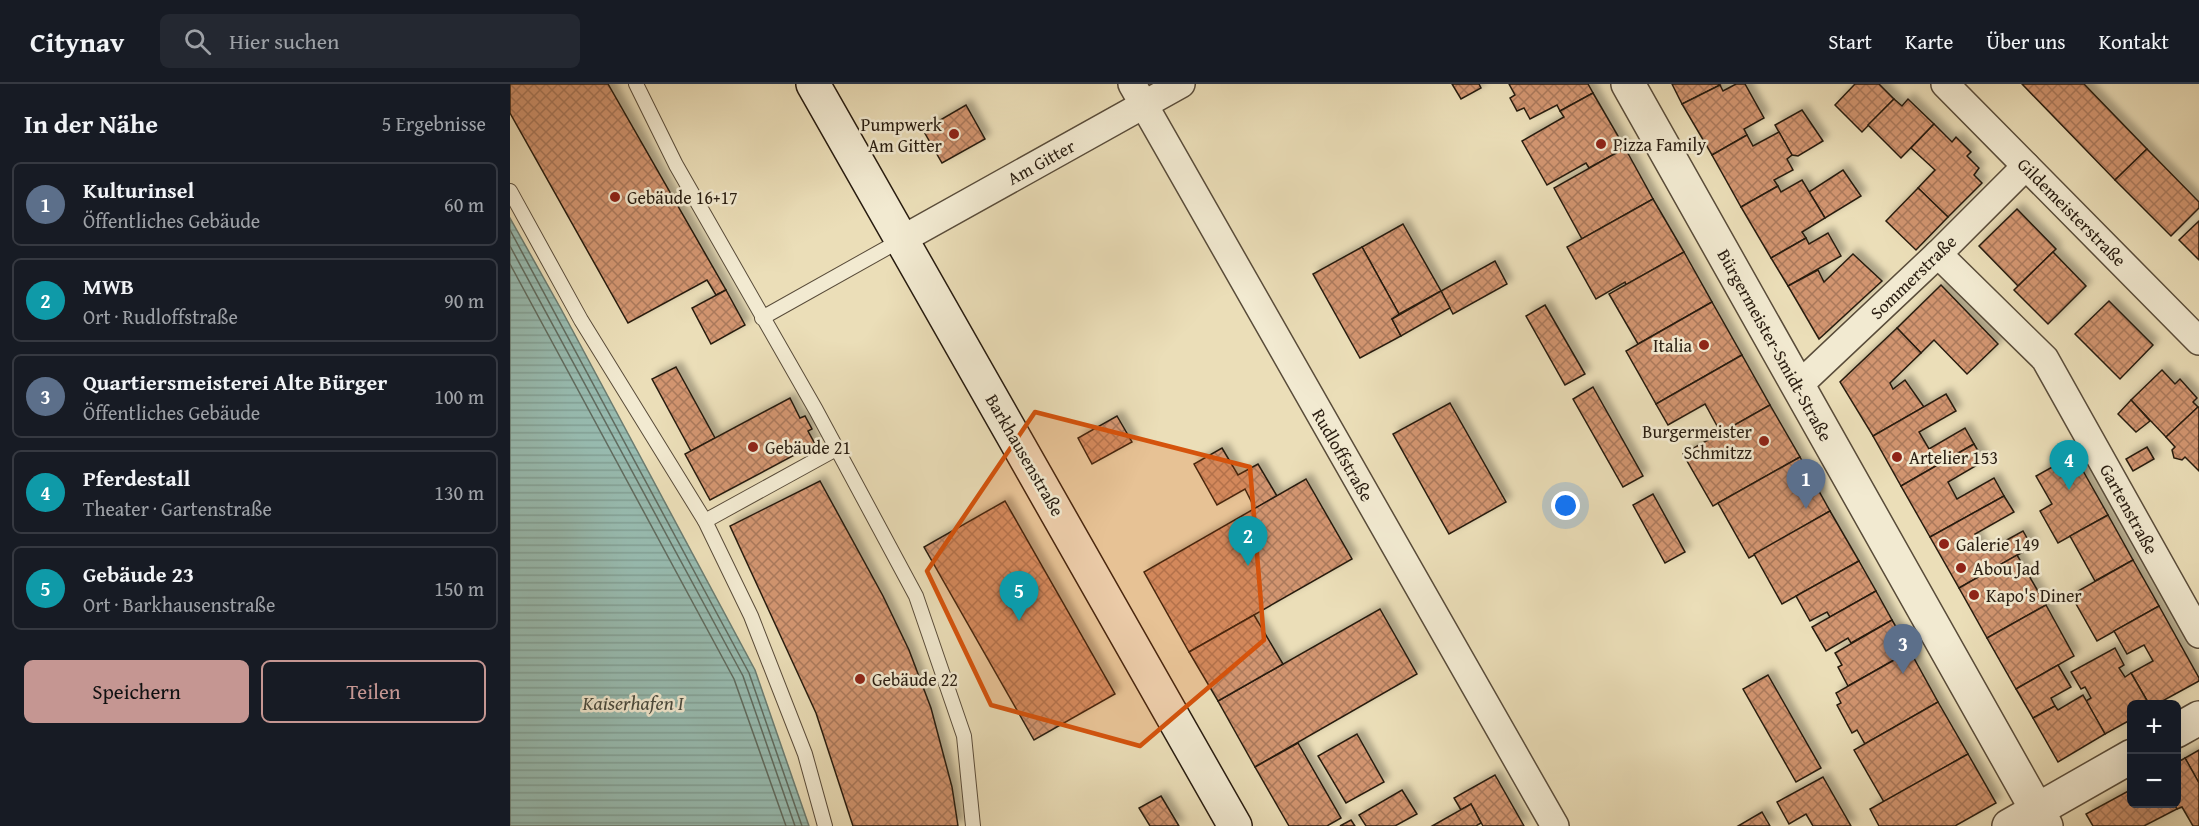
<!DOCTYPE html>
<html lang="de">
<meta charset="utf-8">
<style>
:root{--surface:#171b24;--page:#242831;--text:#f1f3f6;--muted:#9ea1a6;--line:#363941;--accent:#c59692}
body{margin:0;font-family:"Gentium Book Plus",serif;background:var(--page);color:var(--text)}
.controls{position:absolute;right:18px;bottom:18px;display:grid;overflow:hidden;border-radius:9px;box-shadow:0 6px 24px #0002}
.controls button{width:54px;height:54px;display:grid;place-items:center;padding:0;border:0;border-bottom:2px solid var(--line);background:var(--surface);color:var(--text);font:30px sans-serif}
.you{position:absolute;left:1056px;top:422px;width:21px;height:21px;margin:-15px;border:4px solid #fff;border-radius:50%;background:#1a73e8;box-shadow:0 0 0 9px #1a73e833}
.badge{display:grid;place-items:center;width:39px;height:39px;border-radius:50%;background:var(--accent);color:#fff;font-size:20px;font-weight:700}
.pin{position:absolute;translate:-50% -50px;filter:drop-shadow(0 2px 3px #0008)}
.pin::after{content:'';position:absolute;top:32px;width:21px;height:18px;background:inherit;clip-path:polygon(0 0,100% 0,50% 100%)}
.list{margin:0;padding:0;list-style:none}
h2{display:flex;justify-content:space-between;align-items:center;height:78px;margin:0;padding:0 24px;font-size:26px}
h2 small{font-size:20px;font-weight:400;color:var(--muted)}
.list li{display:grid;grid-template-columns:39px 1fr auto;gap:18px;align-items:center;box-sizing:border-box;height:84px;margin:0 12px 12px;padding:0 12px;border:2px solid var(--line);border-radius:9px}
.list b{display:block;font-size:22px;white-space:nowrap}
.list p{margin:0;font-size:20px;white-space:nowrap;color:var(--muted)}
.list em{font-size:20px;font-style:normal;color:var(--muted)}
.actions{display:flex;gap:12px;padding:18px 24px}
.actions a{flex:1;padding:14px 0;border:2px solid var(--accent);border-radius:9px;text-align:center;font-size:21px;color:var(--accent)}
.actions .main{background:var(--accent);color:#111}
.icon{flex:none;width:33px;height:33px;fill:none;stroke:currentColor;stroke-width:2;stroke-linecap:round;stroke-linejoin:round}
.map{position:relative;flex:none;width:1689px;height:742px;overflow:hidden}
header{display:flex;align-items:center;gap:36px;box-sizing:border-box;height:84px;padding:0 30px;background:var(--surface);border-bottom:2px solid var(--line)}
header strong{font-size:28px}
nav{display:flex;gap:33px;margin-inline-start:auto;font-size:21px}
.search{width:420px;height:54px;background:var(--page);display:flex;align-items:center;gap:15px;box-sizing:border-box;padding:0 21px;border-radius:9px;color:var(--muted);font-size:22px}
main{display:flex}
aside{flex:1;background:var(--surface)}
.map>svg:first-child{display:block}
</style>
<header>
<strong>Citynav</strong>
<div class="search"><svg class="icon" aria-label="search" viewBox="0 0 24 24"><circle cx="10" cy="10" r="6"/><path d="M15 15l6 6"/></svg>Hier suchen</div>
<nav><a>Start</a><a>Karte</a><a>Über uns</a><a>Kontakt</a></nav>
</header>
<main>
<aside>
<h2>In der Nähe<small>5 Ergebnisse</small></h2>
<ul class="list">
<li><span class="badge" style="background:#5c6f8a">1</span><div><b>Kulturinsel</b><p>Öffentliches Gebäude</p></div><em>60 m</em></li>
<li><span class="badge" style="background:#0f9aa8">2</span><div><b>MWB</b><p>Ort · Rudloffstraße</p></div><em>90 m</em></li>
<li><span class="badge" style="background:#5c6f8a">3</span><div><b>Quartiersmeisterei Alte Bürger</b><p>Öffentliches Gebäude</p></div><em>100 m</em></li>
<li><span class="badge" style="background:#0f9aa8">4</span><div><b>Pferdestall</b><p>Theater · Gartenstraße</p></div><em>130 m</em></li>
<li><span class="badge" style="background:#0f9aa8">5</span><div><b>Gebäude 23</b><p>Ort · Barkhausenstraße</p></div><em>150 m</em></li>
</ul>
<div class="actions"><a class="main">Speichern</a><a>Teilen</a></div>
</aside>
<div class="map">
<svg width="1689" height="742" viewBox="0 0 1689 742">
<defs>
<pattern id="water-rules" width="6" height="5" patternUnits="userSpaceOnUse" patternTransform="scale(1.5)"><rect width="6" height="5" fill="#98bcb1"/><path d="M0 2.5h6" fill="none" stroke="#83a197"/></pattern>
<pattern id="building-cross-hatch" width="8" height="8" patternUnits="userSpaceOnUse" patternTransform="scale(1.5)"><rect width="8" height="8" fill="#d29570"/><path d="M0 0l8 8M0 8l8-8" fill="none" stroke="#aa795b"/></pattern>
<filter id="shadow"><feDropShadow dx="5.5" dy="-5.5" stdDeviation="3" flood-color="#0004"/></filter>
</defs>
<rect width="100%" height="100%" fill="#ebdeb8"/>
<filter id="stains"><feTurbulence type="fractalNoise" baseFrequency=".00333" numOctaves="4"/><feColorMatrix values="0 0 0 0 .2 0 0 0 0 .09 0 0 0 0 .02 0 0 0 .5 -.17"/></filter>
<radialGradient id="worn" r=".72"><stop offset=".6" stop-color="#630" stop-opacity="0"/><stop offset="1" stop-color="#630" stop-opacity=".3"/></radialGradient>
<!-- water -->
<path fill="url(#water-rules)" stroke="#6b7c71" stroke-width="1.5" d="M 0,134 L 51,225 L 245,586 L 299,742 L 0,742 Z"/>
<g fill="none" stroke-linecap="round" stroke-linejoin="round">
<!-- shore -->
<g stroke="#606c60" stroke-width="1.5">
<path d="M 0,146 L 239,589 L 292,742"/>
<path d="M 0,162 L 233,592 L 285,742"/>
<path d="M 0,180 L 224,595 L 276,742"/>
</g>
</g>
<!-- building -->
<g fill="url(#building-cross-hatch)" stroke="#281c10" stroke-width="1.5" filter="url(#shadow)">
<path d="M 0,0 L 98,0 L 216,206 L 206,211 L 197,196 L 118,239 L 0,29 Z"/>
<path d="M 942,0 L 969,0 L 971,4 L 951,15 Z"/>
<path d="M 999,0 L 1078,0 L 1083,9 L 1050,27 L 1047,21 L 1020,35 L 1014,24 L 1007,27 L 1000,14 L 1005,11 Z"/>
<path d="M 1162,0 L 1208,0 L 1210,1 L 1172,20 Z"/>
<path d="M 1226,0 L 1235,0 L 1254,34 L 1234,45 L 1237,51 L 1202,71 L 1172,20 L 1210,1 L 1213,7 Z"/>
<path d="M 1345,0 L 1369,0 L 1384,15 L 1352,48 L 1325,21 Z"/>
<path d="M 1512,0 L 1574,0 L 1637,65 L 1605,96 Z"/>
<path d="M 1083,9 L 1115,64 L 1079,84 L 1076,79 L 1037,101 L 1012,57 L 1054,33 L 1050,27 Z"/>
<path d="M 1384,15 L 1392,22 L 1398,15 L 1424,40 L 1391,74 L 1358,41 Z"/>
<path d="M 456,21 L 475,55 L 432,79 L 413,46 Z"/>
<path d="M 1292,26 L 1313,57 L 1288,72 L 1282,71 L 1265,41 Z"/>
<path d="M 1424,40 L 1442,58 L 1446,53 L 1461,68 L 1457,72 L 1469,84 L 1464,91 L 1472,99 L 1438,133 L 1408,104 L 1425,86 L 1401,64 Z"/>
<path d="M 1269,48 L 1282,71 L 1277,75 L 1283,86 L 1264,96 L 1268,102 L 1231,123 L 1202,71 L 1237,51 L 1243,62 Z"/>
<path d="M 1115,64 L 1143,115 L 1072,155 L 1044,104 Z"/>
<path d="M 1637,65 L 1689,118 L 1689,124 L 1661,152 L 1605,96 Z"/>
<path d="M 1333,86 L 1351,112 L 1315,134 L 1299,108 Z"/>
<path d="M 1292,96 L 1315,134 L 1292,148 L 1296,154 L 1261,174 L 1231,123 L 1268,102 L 1271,108 Z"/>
<path d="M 1408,104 L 1438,133 L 1406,166 L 1376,137 Z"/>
<path d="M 1143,115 L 1174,168 L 1116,201 L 1115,198 L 1086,215 L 1057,163 Z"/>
<path d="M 1507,125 L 1546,165 L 1508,202 L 1469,162 Z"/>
<path d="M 1689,137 L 1689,176 L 1669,156 Z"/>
<path d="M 893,140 L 931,207 L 889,230 L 852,163 Z"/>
<path d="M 1318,149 L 1331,172 L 1278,202 L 1261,174 L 1296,154 L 1299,160 Z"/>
<path d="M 852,163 L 889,230 L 882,235 L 891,252 L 850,274 L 803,190 Z"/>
<path d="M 1174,168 L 1202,218 L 1128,260 L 1099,210 Z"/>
<path d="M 1543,168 L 1576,202 L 1538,240 L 1504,206 Z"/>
<path d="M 1343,170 L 1372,197 L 1309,255 L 1278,202 L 1308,186 L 1314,198 Z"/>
<path d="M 985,177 L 997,200 L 943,230 L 931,207 Z"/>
<path d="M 1431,201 L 1488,260 L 1457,290 L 1424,256 L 1411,269 L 1387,244 Z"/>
<path d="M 216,206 L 235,241 L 201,260 L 182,224 Z"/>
<path d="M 931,207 L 940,224 L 891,252 L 882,235 Z"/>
<path d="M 1599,217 L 1643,261 L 1610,295 L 1565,250 Z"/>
<path d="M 1202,218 L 1232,271 L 1146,320 L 1116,267 Z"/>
<path d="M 1035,221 L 1075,290 L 1055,301 L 1016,232 Z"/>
<path d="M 1387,244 L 1411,269 L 1380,299 L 1383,305 L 1395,296 L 1414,323 L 1363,352 L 1330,298 Z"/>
<path d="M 1232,271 L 1260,321 L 1211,349 L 1195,320 L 1158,341 L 1146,320 Z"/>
<path d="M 166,283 L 205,354 L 181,367 L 142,295 Z"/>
<path d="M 1652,286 L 1665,300 L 1670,295 L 1687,314 L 1683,318 L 1688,323 L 1656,353 L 1621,316 Z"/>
<path d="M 1083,303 L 1133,392 L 1113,403 L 1063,315 Z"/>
<path d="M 1436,310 L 1446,327 L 1409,348 L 1419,365 L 1455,344 L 1464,360 L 1391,402 L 1363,352 Z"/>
<path d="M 280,314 L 290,334 L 295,332 L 302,345 L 298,347 L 305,360 L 200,416 L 175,370 Z"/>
<path d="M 1621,316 L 1640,337 L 1626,348 L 1608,330 Z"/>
<path d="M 940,319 L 996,418 L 939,450 L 883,350 Z"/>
<path d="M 1260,321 L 1290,373 L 1203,422 L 1173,370 Z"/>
<path d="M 1688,323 L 1689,324 L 1689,387 L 1675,373 L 1672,376 L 1664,374 L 1662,366 L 1665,363 L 1656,353 Z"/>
<path d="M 607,332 L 622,358 L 582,380 L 568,354 Z"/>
<path d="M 1464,360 L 1474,377 L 1438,398 L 1447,415 L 1484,394 L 1494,412 L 1420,453 L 1391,402 Z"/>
<path d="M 1637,363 L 1644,375 L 1623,387 L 1616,375 Z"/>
<path d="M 712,364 L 728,391 L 748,380 L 767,412 L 745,425 L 735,405 L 707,421 L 684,380 Z"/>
<path d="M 1564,371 L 1598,431 L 1548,459 L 1530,427 L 1542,420 L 1526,392 Z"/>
<path d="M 1290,373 L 1320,427 L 1239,474 L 1208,419 Z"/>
<path d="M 796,395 L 842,475 L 679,568 L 634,488 Z"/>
<path d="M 310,397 L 373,512 L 399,566 L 421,624 L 442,703 L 448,742 L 343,742 L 306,629 L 220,442 Z"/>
<path d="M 1143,410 L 1175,468 L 1155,479 L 1123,421 Z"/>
<path d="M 1494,412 L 1504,428 L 1465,450 L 1475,468 L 1513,447 L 1522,463 L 1449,504 L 1420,453 Z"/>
<path d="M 495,417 L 605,610 L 524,656 L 414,463 Z"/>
<path d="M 1320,427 L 1349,477 L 1272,520 L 1244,470 Z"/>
<path d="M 1598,431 L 1623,476 L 1585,497 L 1560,452 Z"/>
<path d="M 1507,471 L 1536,521 L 1477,554 L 1449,504 Z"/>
<path d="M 1623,476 L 1649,522 L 1587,557 L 1561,511 Z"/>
<path d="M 1349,477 L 1366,507 L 1320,533 L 1317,528 L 1300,537 L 1286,512 Z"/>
<path d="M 1366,507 L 1382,536 L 1341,559 L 1338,554 L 1316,567 L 1302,543 Z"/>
<path d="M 1536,521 L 1564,572 L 1506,605 L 1477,554 Z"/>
<path d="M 1649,522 L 1689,594 L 1689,597 L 1647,620 L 1639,620 L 1621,589 L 1643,577 L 1634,561 L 1617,570 L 1604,547 Z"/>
<path d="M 870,525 L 907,590 L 745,683 L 708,617 Z"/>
<path d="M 744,531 L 773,580 L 708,617 L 679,568 Z"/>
<path d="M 1382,536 L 1400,567 L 1338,602 L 1328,583 L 1332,581 L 1325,569 Z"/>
<path d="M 1605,564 L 1614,581 L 1609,584 L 1615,593 L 1621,589 L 1639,620 L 1622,620 L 1622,635 L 1595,650 L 1576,617 L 1581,614 L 1575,603 L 1571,605 L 1561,588 Z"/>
<path d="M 1400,567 L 1428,618 L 1355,660 L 1347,646 L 1342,649 L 1327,621 L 1331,619 L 1326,609 Z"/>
<path d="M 1548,581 L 1561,603 L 1541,614 L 1545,622 L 1523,634 L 1506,605 Z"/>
<path d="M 1258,591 L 1311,684 L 1286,698 L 1233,605 Z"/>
<path d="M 1573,611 L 1595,650 L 1548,678 L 1523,634 L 1545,622 L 1548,626 Z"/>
<path d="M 1428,618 L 1458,670 L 1374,718 L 1344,666 Z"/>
<path d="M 847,650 L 874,698 L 836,719 L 808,672 Z"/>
<path d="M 788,659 L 831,734 L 817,742 L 779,742 L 745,683 Z"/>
<path d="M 1689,666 L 1689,699 L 1675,674 Z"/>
<path d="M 1458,670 L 1486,719 L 1445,742 L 1369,742 L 1360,725 Z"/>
<path d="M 1675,674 L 1689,699 L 1689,742 L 1683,742 L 1672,723 L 1667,725 L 1664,720 L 1666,720 L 1666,679 Z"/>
<path d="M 985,691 L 1014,742 L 973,742 L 961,720 L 951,726 L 944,714 Z"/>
<path d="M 1313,693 L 1341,742 L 1303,742 L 1296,730 L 1279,740 L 1267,718 Z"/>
<path d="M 1622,705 L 1622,720 L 1664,720 L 1667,725 L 1634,742 L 1583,742 L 1576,730 Z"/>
<path d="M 892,706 L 907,730 L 885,742 L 856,742 L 849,731 Z"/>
<path d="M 651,712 L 669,742 L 640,742 L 629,724 Z"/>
<path d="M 961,720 L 971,739 L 966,742 L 922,742 Z"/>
<path d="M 1252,728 L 1260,742 L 1228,742 Z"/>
<path d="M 841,736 L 845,742 L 830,742 Z"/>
</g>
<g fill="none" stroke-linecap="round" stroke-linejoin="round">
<defs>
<g id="service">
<path d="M 126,0 L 166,81 L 306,326 L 406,512 L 454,652 L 463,742"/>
<path d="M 0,107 L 71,236 L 195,437 L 241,532 L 295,670 L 315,742"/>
<path d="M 252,234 L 391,156"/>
<path d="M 195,437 L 326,365"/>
</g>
<g id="minor">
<path d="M 622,0 L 1045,742"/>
<path d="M 1435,0 L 1689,257"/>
<path d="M 391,156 L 671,0"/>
<path d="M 1428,170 L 1535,275 L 1689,550"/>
<path d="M 1288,302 L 1428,170 L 1516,82"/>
</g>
<g id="tertiary">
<path d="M 1118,0 L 1536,742"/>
<path d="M 1666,647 L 1689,634"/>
<path d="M 1499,742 L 1622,672"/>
</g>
<path id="secondary" d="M 303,0 L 725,742"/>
</defs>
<!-- service casing -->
<use href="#service" stroke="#594c3a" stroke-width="16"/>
<!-- minor casing -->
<use href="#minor" stroke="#594c3a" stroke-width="30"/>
<!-- tertiary casing -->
<use href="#tertiary" stroke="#594c3a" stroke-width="36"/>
<!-- secondary casing -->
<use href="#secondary" stroke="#281c10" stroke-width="36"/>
<!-- service -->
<use href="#service" stroke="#f2ead1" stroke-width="14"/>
<!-- minor -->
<use href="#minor" stroke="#f2ead1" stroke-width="27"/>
<!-- tertiary -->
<use href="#tertiary" stroke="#f2ead1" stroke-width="33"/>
<!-- secondary -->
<use href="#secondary" stroke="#f2ead1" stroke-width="33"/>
</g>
<!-- marked area -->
<path fill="#d5530c" fill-opacity="0.2" stroke="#d5530c" stroke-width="4.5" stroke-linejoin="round" d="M 525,328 L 740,383 L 754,556 L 630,662 L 481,621 L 417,487 Z"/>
<!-- markers -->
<g fill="#8f2418" stroke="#f2ead1" stroke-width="2">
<circle cx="444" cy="50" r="6"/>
<circle cx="1091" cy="60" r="6"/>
<circle cx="105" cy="113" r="6"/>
<circle cx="1194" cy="261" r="6"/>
<circle cx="1254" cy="357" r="6"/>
<circle cx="243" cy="363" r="6"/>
<circle cx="1387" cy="373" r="6"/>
<circle cx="1434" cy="460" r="6"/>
<circle cx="1451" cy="484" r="6"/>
<circle cx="1464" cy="511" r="6"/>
<circle cx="350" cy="595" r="6"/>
</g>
<g text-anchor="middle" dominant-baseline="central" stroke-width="5" stroke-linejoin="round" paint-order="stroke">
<!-- poi labels -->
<g font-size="18" fill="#281c10" stroke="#f2ead1" text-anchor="start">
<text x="432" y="40" text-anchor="end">Pumpwerk<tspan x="432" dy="21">Am Gitter</tspan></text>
<text x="1103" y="60">Pizza Family</text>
<text x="117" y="113">Gebäude 16+17</text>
<text x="1182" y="261" text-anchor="end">Italia</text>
<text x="1242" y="347" text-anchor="end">Burgermeister<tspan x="1242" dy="21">Schmitzz</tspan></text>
<text x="255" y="363">Gebäude 21</text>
<text x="1399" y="373">Artelier 153</text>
<text x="1446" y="460">Galerie 149</text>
<text x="1463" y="484">Abou Jad</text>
<text x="1476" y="511">Kapo's Diner</text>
<text x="362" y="595">Gebäude 22</text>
</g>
<!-- street labels -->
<g font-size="18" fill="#281c10" stroke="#f2ead1">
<text transform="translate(531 78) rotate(-29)">Am Gitter</text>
<text transform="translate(1562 128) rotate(45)">Gildemeisterstraße</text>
<text transform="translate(1403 193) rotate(-44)">Sommerstraße</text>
<text transform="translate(1265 261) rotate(61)">Bürgermeister-Smidt-Straße</text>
<text transform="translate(515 371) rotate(60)">Barkhausenstraße</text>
<text transform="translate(833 371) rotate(60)">Rudloffstraße</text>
<text transform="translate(1619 425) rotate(61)">Gartenstraße</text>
</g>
<!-- water labels -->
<g font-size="20" font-style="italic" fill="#4a4c40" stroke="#f2ead1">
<text x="123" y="618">Kaiserhafen I</text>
</g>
</g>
<rect width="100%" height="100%" filter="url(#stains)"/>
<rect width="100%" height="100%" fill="url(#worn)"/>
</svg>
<div class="controls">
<button>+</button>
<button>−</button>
</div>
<div class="you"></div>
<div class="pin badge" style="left:1296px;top:425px;background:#5c6f8a">1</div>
<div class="pin badge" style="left:738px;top:482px;background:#0f9aa8">2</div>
<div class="pin badge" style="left:1393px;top:590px;background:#5c6f8a">3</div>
<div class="pin badge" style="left:1559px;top:406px;background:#0f9aa8">4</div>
<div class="pin badge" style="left:509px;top:537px;background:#0f9aa8">5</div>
</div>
</main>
